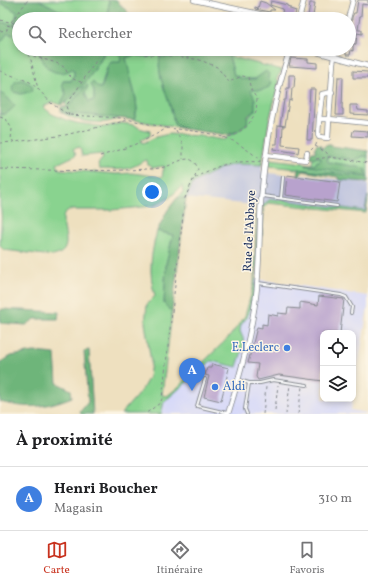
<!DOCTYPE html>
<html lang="fr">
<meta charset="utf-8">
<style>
:root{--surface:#fff;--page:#f6f6f6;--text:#202124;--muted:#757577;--line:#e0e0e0;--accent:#c8321e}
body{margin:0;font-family:Vollkorn,serif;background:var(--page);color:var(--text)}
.controls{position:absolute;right:12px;bottom:12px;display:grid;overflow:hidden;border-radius:8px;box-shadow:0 2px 6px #0003}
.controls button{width:36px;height:36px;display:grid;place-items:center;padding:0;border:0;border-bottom:1px solid var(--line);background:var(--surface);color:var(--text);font:20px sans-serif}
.you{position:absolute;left:152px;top:192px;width:14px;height:14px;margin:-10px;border:3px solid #fff;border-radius:50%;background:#1a73e8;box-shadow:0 0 0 6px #1a73e833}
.badge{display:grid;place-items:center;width:26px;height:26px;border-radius:50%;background:var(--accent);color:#fff;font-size:13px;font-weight:700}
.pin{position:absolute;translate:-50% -33px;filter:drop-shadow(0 1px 2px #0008)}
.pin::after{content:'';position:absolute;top:21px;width:14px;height:12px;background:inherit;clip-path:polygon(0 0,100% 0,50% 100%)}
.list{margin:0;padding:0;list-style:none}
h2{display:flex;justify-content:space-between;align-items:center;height:52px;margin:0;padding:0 16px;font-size:17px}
h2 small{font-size:13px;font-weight:400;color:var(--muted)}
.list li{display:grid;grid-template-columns:26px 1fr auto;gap:12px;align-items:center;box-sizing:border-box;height:64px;padding:0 16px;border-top:1px solid var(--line)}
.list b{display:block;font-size:15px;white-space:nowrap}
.list p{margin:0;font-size:13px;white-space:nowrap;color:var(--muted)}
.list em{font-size:13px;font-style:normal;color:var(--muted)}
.icon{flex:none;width:22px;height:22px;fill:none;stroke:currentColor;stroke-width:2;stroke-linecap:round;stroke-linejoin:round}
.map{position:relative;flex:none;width:368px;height:414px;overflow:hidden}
.search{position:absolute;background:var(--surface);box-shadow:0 2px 6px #0003;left:12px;right:12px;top:12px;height:44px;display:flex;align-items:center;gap:10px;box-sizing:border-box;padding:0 14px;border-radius:22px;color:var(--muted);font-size:15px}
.sheet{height:116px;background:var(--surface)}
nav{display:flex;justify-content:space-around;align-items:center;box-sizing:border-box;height:56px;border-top:1px solid var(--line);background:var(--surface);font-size:11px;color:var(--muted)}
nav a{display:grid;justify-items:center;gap:2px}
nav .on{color:var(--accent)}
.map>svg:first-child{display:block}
</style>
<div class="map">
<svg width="368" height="414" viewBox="0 0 368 414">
<rect width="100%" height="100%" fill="#fcf5e5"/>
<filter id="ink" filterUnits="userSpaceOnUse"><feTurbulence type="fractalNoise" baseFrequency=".025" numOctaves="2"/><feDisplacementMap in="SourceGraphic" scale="8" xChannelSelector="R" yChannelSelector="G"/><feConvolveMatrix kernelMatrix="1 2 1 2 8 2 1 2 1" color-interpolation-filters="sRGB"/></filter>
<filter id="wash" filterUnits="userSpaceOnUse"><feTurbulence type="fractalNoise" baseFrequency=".012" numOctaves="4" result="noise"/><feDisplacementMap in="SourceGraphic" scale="16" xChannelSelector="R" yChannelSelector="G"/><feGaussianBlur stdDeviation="0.9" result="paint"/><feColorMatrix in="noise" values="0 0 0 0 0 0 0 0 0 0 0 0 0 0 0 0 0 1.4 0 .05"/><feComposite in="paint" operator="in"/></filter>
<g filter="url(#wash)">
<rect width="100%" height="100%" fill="#eee0bf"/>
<!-- built -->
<path fill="#d5d8f9" d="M 256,279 L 368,296 L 368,307 L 353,397 L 353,333 L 323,333 L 323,399 L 353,399 L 351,410 L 368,413 L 368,414 L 161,414 L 164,402 L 211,361 L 243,338 L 240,331 L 241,325 L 247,317 Z"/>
<!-- industrial -->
<path fill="#bdc3de" d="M 235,164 L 262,165 L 262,172 L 299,177 L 300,175 L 368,183 L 368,196 L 365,211 L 274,199 L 269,200 L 263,206 L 186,198 L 193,183 L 207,175 L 221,168 Z"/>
<!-- green -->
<g fill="#89d38f" stroke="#528176" fill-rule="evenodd">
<path d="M 39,0 L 107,0 L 109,2 L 107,19 L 76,19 Z"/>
<path d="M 0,3 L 7,6 L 17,12 L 15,20 L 15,25 L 0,22 Z"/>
<path d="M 8,33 L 19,38 L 19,49 L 34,49 L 41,56 L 45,65 L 72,69 L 74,70 L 74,76 L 71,81 L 63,81 L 62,84 L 66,94 L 60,105 L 53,102 L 43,107 L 52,114 L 66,120 L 77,123 L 105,127 L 121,123 L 135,125 L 139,128 L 150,131 L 150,136 L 141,140 L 143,143 L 156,137 L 169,134 L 201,136 L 225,140 C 228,134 233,135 238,131 C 242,128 249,116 255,110 L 250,90 L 256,79 L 243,79 L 234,75 L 229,56 L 282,70 L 277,78 L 279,82 L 269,121 L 262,165 L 235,164 L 221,168 L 207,175 L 193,183 L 186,198 L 177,198 L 183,193 L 182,186 L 169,198 L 153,206 L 112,210 L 69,210 C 51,217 82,250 53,256 L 4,250 L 0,246 C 0,238 3,212 0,207 L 0,114 L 3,115 L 5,95 L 0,93 L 0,43 ZM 80,147 L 82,156 L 102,154 L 103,158 L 98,164 L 100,169 C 110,169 122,171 132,167 C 138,165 141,161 147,160 L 148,165 L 152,168 L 164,166 L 162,177 L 132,173 L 116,174 L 59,169 L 57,164 L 76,155 L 73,149 Z"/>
<path d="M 105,49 L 116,49 L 121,57 L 120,62 L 107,67 L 101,88 L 97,88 L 94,91 L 94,100 L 89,102 L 85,93 L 86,85 L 68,107 L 65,104 C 77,92 102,65 105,49 Z"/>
<path d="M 160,53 L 175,53 L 173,57 L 159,64 C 160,85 172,103 174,124 L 185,129 L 134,120 L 137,110 L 136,99 L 126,58 L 134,55 L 148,57 Z"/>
<path d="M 61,112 L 71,114 L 122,118 C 117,119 112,121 107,122 C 92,124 73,120 61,112 Z"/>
<path d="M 327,156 L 355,160 L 364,156 L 368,157 L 368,177 L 270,166 L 268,164 L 269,159 L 271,159 L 312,164 L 313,158 L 321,157 L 321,160 L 315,165 L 306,164 L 366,174 L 365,168 L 327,162 Z"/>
<path d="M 368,196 L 366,213 L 268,203 L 264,208 L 262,236 L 263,205 L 269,200 L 274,199 L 365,211 Z"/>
<path d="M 257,206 L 257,263 L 255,292 L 247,317 L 241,325 L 240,331 L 243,338 L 244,345 L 237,367 L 211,361 L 164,402 L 161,414 L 121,414 L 141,391 L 149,377 L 151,362 L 145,323 L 147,304 L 155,296 C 148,272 151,254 157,231 L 173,235 L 166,264 L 164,304 L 172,312 L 162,395 L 167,396 L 177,388 L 230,336 L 245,316 L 254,284 Z"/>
</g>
<!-- forest -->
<g fill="#6eb57a" stroke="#44726c">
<path d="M 0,0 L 39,0 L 76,19 L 19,19 L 19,38 L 8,33 L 0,43 L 0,22 L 15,25 L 17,12 L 7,6 L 0,3 Z"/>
<path d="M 107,0 L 117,0 L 122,7 L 128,12 L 126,18 L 122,12 L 116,16 L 116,19 L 107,19 L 109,2 Z"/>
<path d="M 34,49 L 105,49 C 102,62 73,103 60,105 L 66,94 L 62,84 L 63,81 L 71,81 L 74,76 L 74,70 L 72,69 C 64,75 52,74 45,65 C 43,63 43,59 41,56 C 40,54 36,51 34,49 Z"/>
<path d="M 116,49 L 201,49 L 229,56 L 234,75 L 243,79 L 255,79 L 266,71 L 269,74 L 268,79 L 271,82 L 269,87 L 262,90 L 251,90 L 255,99 L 255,110 L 248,116 L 247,124 L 238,131 L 227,135 L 185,129 L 174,124 C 172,101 156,80 160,57 L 173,57 L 175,53 L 160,53 L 148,57 L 134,55 L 126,58 L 136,99 L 137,110 L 134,120 L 100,116 L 71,114 L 61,112 L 61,107 L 68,107 L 86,85 L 88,86 L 85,93 L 89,102 L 94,100 L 94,91 L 91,84 L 93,82 L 97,87 L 101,88 C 106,79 105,70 111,62 L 120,62 L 121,57 Z"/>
<path d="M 22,80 L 29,83 L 33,86 L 32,91 L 21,94 L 13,92 L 12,87 L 16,81 Z"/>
<path d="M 0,93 L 5,95 L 15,106 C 11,110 7,115 0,114 Z"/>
<path d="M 317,144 L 321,145 L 322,149 C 325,145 326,144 331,144 L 331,146 L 368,151 L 368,157 L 364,156 L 355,160 L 327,156 L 328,162 L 365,168 L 366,175 L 305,166 L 306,164 L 315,165 L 317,161 L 321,160 L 320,157 L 310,158 L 311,152 L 315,152 L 315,147 Z"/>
<path d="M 298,169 L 368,177 L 368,182 L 340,180 L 338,177 L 303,171 L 300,175 L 297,175 Z"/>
<path d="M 177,198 L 186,198 L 172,312 L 164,304 L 166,264 L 173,235 L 157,231 L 167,211 Z"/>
<path d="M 2,309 L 59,312 L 58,319 L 35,319 L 26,325 L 0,323 L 0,311 Z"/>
<path d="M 89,350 L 93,414 L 81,414 L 80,412 L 88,402 L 84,351 Z"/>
<path d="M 34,352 L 55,354 L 57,383 L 71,390 L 72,397 C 45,408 28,409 0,402 L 0,363 L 11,356 Z"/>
</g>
<g id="blocks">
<!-- building -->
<g fill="#b8a2cd">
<path d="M 358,0 L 368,0 L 368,5 L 362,4 L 361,16 L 360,16 L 358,30 L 362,30 L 362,34 L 357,33 L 356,44 L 353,44 L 353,51 L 351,50 L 350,55 L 346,55 L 346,49 L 349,49 L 349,38 L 350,32 L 351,33 L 352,17 L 354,13 L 356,13 Z"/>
<path d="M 260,1 L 266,3 L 275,10 L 270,10 L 270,12 L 255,9 L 255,7 L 258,8 Z"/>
<path d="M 271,1 L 287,5 L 287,6 L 290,7 L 290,9 L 296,11 L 294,19 L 284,15 L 284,13 L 282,12 L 283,9 L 270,5 Z"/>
<path d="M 310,3 L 315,3 L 313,16 L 318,17 L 317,19 L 306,19 L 306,15 L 308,16 Z"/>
<path d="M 291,58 L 308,59 L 308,62 L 317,63 L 317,68 L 289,66 Z"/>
<path d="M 353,71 L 368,72 L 368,78 L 353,78 Z"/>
<path d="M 289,75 L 295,75 L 294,88 L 292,88 L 291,101 L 289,100 L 285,126 L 280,125 L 284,100 L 286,100 L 287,88 L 289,88 Z"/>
<path d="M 338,77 L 343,77 L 342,109 L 343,109 L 343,115 L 336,115 Z"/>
<path d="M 310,89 L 315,89 L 312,140 L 307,140 Z"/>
<path d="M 350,105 L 357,105 L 358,110 L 368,111 L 368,115 L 350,114 Z"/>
<path d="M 278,125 L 283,126 L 282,145 L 299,147 L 298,153 L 273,149 L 274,144 L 277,144 Z"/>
<path d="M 354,130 L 368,131 L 368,137 L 352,136 L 353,131 Z"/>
<path d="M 287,175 L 340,182 L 337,202 L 285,195 Z"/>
<path d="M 319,296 L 344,299 L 340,333 L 323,333 L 323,381 L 279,375 L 258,380 L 256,377 L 258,364 L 248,363 L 257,327 L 262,328 L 262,324 L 267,325 L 268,314 L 278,316 L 278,313 L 287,314 L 288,308 L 300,309 L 300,302 L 318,305 Z"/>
<path d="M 212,364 L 229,368 L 221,401 L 204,397 L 209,376 L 205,375 L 207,368 L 211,368 Z"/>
</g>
</g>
</g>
<g filter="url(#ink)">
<use href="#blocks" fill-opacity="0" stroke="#84888e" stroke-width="1"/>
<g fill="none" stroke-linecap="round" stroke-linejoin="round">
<defs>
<g id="service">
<path d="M 263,196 L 337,206"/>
<path d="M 281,198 L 283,177"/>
<path d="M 258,283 L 341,295 L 346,297 L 352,307 L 351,313"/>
<path d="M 205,379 L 197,406 L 227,413"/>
<path d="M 239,380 L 249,383 L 245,409 L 247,414"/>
<path d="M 249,383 L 260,383 L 273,380 L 307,385"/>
</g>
<g id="minor">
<path d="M 194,0 L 283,19"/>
<path d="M 299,19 L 304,0"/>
<path d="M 348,19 L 353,0"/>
<path d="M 306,49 L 368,66"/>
<path d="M 332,92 L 322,94 L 319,119 L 329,119 L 333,63 L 335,51 L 337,49"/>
<path d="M 319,119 L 318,135 L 319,137 L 328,138 L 329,119 L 368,123"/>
<path d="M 266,155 L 306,160 L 307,153"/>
<path d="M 228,414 C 240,376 251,335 256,296 C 260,264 259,233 261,201 C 265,150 274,98 290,49"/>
</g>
</defs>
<!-- service casing -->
<use href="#service" stroke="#84888e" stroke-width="4"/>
<!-- minor casing -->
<use href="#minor" stroke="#84888e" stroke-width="6"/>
<!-- path -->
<g stroke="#84888e" stroke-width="1" stroke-dasharray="3 3" stroke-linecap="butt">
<path d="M 0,20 L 19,24"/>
<path d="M 0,31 L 7,30 L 7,25 L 13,27"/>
<path d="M 19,38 L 11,22 L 28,0"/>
<path d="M 25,49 L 31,60 L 38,89 L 52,104 L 69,115 L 122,118 L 167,128"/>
<path d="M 103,50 L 112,49 L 150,55 L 176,56 L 200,60 L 217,67 L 229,82 L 242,76 L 248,77 L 251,90 L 257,99 L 256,112 L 248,125 L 235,135 L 223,138"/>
<path d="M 28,53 C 38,60 56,60 65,68 C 65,68 67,73 68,73 C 71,79 75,80 81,82"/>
<path d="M 0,71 L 30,82 L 38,89"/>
<path d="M 69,115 L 66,106 L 104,49"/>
<path d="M 0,117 L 6,119 L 12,129 L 11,140 L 15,142 L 65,135 L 129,120"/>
<path d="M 176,130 L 183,145 L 183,159"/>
<path d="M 0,143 L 14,142"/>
<path d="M 315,146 L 326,152 L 329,156"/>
<path d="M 311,150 L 316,145 L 317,141"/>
<path d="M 100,156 C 125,149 146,141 167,128 C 186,130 221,133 237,143 C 245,148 253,154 260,159 L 260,162"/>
<path d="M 316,159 L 330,157 L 368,163"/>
<path d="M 0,169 C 49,170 98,172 147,169 C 154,169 162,168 168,166 C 180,161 192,152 198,169 L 185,198 L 162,399 L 160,403 L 145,414"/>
<path d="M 195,178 C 216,165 235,160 260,162"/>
<path d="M 275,410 L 278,385"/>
<path d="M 263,414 L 266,387"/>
<path d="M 286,414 L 290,385"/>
<path d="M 298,414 L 302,387"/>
</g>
<!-- service -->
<use href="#service" stroke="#fff" stroke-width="2"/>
<!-- minor -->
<use href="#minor" stroke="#fff" stroke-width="4.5"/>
</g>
</g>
<!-- markers -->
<g fill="#3f7fe0" stroke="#fcf5e5" stroke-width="1.5">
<circle cx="287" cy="348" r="4"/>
<circle cx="215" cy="387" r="4"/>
</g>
<g text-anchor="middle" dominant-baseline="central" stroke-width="3" stroke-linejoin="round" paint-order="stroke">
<!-- street labels -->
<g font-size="12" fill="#1b2f5e" stroke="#fcf5e5">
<text transform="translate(250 231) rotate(-87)">Rue de l'Abbaye</text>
</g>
<!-- shop labels -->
<g font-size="12" fill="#366cbe" stroke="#fcf5e5" text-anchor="end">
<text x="279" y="348">E.Leclerc</text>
<text x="223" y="387" text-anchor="start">Aldi</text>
</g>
</g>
</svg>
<div class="controls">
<button><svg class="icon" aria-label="locate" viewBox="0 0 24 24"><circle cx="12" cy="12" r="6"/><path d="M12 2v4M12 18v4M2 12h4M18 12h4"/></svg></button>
<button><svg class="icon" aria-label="layers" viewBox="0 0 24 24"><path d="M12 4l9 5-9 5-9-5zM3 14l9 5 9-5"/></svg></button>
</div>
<div class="you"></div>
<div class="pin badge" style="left:192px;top:391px;background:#3f7fe0">A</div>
<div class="search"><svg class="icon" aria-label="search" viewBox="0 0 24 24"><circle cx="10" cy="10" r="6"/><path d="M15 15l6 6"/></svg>Rechercher</div>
</div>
<section class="sheet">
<h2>À proximité<small></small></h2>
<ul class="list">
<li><span class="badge" style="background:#3f7fe0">A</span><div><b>Henri Boucher</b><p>Magasin</p></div><em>310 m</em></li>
</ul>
</section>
<nav>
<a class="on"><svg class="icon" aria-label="map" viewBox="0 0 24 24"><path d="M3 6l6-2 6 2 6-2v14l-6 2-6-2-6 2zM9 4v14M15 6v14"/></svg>Carte</a>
<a><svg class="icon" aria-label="directions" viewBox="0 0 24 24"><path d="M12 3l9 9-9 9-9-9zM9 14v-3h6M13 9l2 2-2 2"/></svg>Itinéraire</a>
<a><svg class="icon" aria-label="saved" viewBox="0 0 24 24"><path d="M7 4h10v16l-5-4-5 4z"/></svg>Favoris</a>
</nav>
